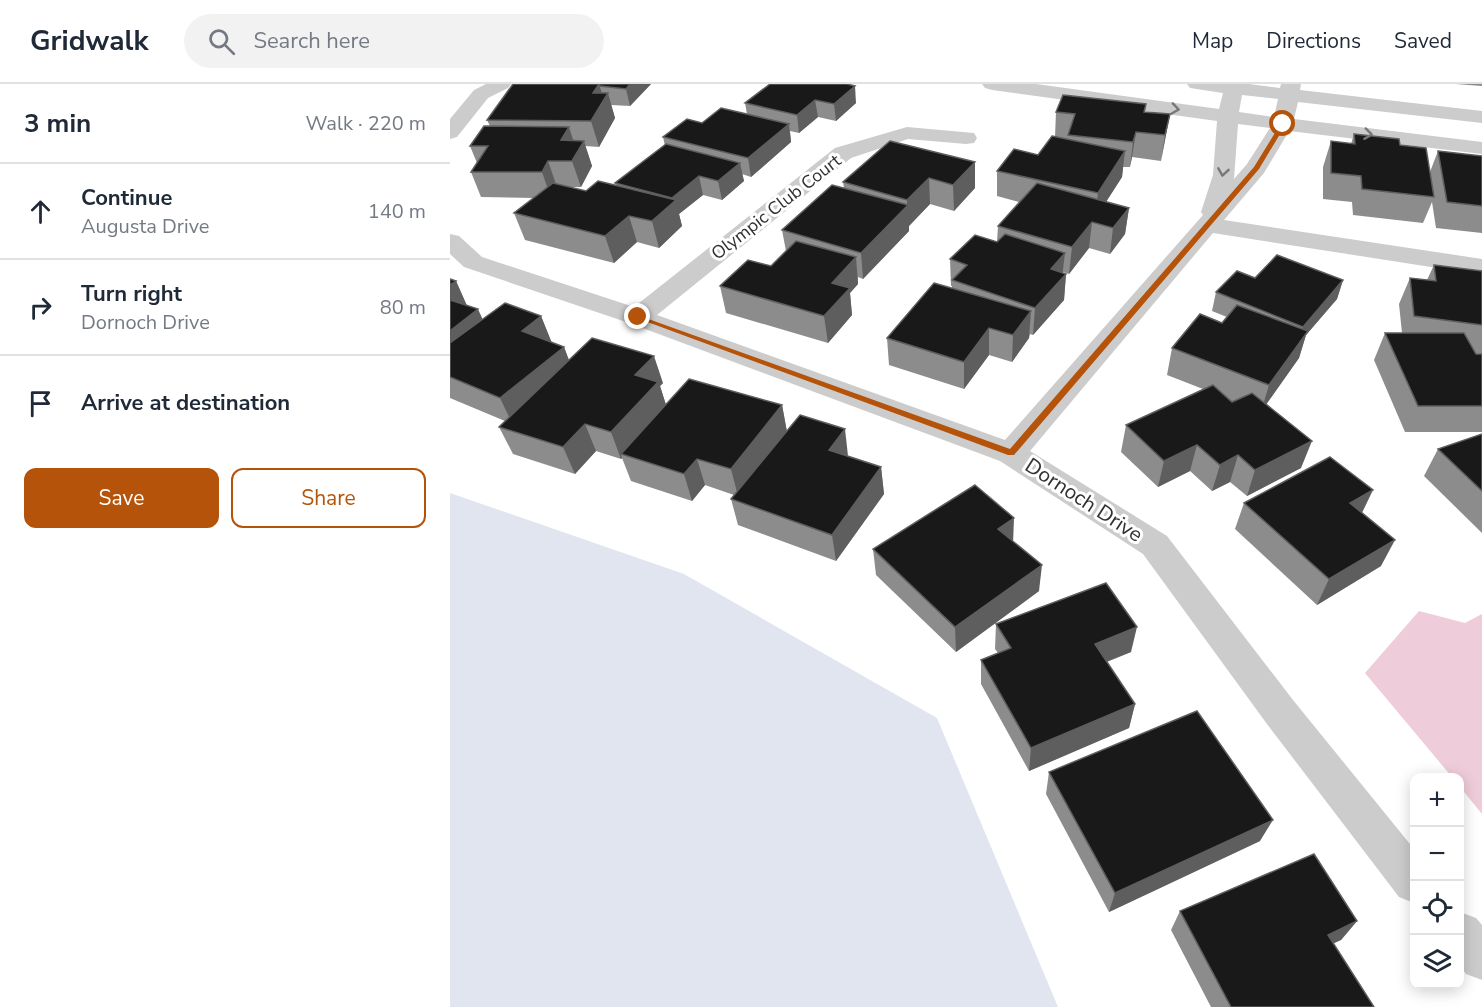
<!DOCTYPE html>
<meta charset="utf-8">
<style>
:root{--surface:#fff;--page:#f2f2f3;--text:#1f2937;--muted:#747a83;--line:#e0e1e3;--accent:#b45309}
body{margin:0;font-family:"Nunito Sans",sans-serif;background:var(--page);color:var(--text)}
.controls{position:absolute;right:18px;bottom:18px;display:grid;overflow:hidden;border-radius:12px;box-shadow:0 3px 15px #0003}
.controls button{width:54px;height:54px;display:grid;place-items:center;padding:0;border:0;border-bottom:2px solid var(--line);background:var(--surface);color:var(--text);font:30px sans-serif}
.stop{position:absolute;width:18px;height:18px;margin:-14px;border:4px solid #b45309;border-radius:50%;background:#fff}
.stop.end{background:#b45309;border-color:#fff;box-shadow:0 2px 6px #0008}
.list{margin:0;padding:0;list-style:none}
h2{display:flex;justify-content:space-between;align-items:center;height:78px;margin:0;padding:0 24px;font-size:26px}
h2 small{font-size:20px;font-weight:400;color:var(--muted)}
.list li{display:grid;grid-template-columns:39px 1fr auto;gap:18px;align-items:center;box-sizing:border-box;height:96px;padding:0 24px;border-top:2px solid var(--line)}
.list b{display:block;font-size:22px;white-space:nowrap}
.list p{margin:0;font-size:20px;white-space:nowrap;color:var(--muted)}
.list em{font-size:20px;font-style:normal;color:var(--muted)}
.actions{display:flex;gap:12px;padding:18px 24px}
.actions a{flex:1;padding:14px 0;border:2px solid var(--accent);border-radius:12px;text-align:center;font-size:21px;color:var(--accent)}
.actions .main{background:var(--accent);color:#fff}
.icon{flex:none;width:33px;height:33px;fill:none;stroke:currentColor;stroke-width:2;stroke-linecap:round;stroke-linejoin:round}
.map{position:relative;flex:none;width:1032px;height:923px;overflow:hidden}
header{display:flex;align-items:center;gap:36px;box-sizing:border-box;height:84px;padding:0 30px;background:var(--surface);border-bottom:2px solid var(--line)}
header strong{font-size:28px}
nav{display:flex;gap:33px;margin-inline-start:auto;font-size:21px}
.search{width:420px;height:54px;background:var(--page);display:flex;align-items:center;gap:15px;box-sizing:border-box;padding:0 21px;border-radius:33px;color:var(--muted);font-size:22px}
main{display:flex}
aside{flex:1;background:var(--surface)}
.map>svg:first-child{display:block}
</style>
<header>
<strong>Gridwalk</strong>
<div class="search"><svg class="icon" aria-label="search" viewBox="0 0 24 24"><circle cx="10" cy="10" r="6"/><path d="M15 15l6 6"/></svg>Search here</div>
<nav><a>Map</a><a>Directions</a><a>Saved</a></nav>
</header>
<main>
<aside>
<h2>3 min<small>Walk · 220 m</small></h2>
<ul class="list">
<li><svg class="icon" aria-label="ahead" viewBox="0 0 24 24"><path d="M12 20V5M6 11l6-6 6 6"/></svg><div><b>Continue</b><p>Augusta Drive</p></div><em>140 m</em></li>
<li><svg class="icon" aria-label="right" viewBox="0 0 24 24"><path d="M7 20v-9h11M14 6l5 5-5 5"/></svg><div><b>Turn right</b><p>Dornoch Drive</p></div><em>80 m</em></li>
<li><svg class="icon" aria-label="arrive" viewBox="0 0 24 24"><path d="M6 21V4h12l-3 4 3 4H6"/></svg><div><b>Arrive at destination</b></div></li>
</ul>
<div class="actions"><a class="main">Save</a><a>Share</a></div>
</aside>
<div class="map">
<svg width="1032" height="923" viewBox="0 0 1032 923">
<rect width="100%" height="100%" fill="#fff"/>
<!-- green -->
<path fill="#e0e5ef" d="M 0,409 L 234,490 L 487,634 L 608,923 L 0,923 Z"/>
<!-- water -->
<path fill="#efccd9" d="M 969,527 L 1015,539 L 1032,530 L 1032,730 L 1010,703 L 1010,694 L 1002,693 L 915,589 Z"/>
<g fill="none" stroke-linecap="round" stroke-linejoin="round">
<!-- minor -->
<g fill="#ccc" fill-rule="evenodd">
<path d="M 36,0 L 61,0 L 58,4 L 38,14 L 7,53 L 0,55 L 0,35 L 24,6 Z"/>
<path d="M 532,0 L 586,0 L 769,25 L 773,9 L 740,4 L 737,0 L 799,0 L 830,4 L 831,0 L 851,0 L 850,6 L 1032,27 L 1032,39 L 848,18 L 844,35 L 1032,58 L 1032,70 L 839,47 L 814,89 L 774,136 L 1032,175 L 1032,191 L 763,149 L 580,367 L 717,452 L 843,616 L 964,765 L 964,819 L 949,813 L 817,640 L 693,470 L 550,377 L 179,239 L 14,183 L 0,170 L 0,150 L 9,152 L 32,173 L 184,223 L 385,64 L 457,43 L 524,49 L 527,54 L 524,59 L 516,60 L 458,55 L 401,74 L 207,231 L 555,356 L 753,131 L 751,128 L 763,91 L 767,37 L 542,6 L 535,4 ZM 792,11 L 828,15 L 824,33 L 789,28 ZM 788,40 L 820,44 L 797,80 L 784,95 Z"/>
<path d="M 1010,828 L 1026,834 L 1032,841 L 1032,896 L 1016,890 L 1010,882 Z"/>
</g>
</g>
<!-- wall -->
<g fill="#8c8c8c">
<path d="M 63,0 L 201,0 L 180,22 L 161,21 L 165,34 L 149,63 L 135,62 L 142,82 L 131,103 L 119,103 L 136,107 L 166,102 L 165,99 L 215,62 L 213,53 L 252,39 L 297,30 L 295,19 L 320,0 L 406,19 L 386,37 L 368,33 L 349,49 L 340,47 L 341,58 L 301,93 L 292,90 L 294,97 L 272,116 L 253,111 L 229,130 L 232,142 L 209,164 L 187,158 L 164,179 L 75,156 L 64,129 L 84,114 L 31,113 L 21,88 L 27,79 L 20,62 L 40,42 L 37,36 Z"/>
<path d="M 1006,0 L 1032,0 L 1032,2 Z"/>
<path d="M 696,20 L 695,28 L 720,30 L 711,77 L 682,73 L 680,83 L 673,83 L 672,93 L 656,118 L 679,124 L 675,150 L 660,170 L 639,164 L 619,190 L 613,188 L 613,189 L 616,190 L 614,216 L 583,251 L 580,250 L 579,254 L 562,278 L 539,271 L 514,305 L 439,281 L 437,254 L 502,204 L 502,202 L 501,202 L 500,175 L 547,158 L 548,142 L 569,118 L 547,112 L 547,87 L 588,71 L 605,53 L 606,28 Z"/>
<path d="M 904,50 L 950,61 L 980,88 L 988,67 L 1032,72 L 1032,149 L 986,144 L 982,118 L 973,139 L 903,131 L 902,118 L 873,115 L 873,83 L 881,57 L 901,60 Z"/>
<path d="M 525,78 L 525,104 L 504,127 L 480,120 L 459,142 L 459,147 L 413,195 L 408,193 L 408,200 L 400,209 L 402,231 L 378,259 L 276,229 L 270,202 L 321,182 L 336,167 L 332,146 L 394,104 L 393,98 Z"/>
<path d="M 984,181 L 1032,187 L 1032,270 L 1025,269 L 1026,270 L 1032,270 L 1032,348 L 955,348 L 924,276 L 935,249 L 952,249 L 949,220 L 960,194 L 977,196 Z"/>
<path d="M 805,194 L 893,196 L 887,215 L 856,251 L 849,274 L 816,320 L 851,384 L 797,412 L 780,398 L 762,407 L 740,387 L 708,403 L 671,368 L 676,341 L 753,305 L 717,291 L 722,264 L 772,239 L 777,233 L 762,227 L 766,208 Z"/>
<path d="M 0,195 L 6,197 L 17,222 L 33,236 L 91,232 L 101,258 L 114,263 L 119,276 L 213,299 L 210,302 L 216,321 L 332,321 L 337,348 L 398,372 L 431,383 L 434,410 L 386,477 L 288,441 L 281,415 L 284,411 L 255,401 L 242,417 L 181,397 L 172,374 L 171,375 L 146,367 L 125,390 L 63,370 L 49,343 L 55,337 L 0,314 Z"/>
<path d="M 1032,350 L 1032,449 L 974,392 L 988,365 Z"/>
<path d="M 794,419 L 912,429 L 931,482 L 867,521 L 785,445 Z"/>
<path d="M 563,457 L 589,507 L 506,568 L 426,491 L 423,465 Z"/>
<path d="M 546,540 L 681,568 L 657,578 L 685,620 L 679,644 L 579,687 L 531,600 L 531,576 L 548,569 L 545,565 Z"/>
<path d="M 599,688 L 810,757 L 659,828 L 596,710 Z"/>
<path d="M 730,827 L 907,837 L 891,856 L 883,859 L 924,923 L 761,923 L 721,846 Z"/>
</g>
<!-- shaded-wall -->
<g fill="#5e5e5e">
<path d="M 149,0 L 154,16 L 158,9 L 165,34 L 149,63 L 141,37 L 143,9 Z"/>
<path d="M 180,0 L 201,0 L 180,22 L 176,5 Z"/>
<path d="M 405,2 L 406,19 L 386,37 L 384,20 Z"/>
<path d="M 365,16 L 368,33 L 349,49 L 347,31 Z"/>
<path d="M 720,30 L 715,56 L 711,77 L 715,51 Z"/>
<path d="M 339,40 L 341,58 L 301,93 L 298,74 Z"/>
<path d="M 119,43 L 127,68 L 134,57 L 142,82 L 131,103 L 122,77 L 111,56 Z"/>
<path d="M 686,48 L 682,73 L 680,83 L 683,58 Z"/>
<path d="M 675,67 L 672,93 L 645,135 L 648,109 Z"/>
<path d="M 98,77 L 107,103 L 101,114 L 92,88 Z"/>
<path d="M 525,78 L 525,104 L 504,127 L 503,101 Z"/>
<path d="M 290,79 L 294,97 L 272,116 L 268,97 Z"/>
<path d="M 249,92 L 253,111 L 229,130 L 232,142 L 209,164 L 202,137 L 222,114 Z"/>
<path d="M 479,94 L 480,120 L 459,142 L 459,147 L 413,195 L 411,169 L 457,121 L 457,116 Z"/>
<path d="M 679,124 L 675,150 L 660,170 L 663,144 Z"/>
<path d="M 179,132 L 187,158 L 164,179 L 155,152 Z"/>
<path d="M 642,138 L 639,164 L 619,190 L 622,163 Z"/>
<path d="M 615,169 L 612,194 L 616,190 L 614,216 L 583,251 L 585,224 L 601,185 Z"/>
<path d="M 406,173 L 408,200 L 400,209 L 402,231 L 378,259 L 374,232 L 382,199 Z"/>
<path d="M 893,196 L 887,215 L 856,251 L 849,274 L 811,328 L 819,301 L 847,261 L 853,243 Z"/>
<path d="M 6,197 L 18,224 L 0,238 L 0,201 Z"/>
<path d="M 28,225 L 40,252 L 0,284 L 0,247 Z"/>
<path d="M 581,227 L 579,254 L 562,278 L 563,251 Z"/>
<path d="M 91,232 L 102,259 L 72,247 Z"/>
<path d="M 539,244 L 539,271 L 514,305 L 514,278 Z"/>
<path d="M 114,263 L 124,290 L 63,341 L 50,314 Z"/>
<path d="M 204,272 L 213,299 L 210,302 L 217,324 L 171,370 L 172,374 L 171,375 L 161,348 L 185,291 Z"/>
<path d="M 332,321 L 337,348 L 288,412 L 281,385 Z"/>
<path d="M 135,340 L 146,367 L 125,390 L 113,363 Z"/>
<path d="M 395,345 L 398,372 L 379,366 Z"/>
<path d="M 862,357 L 851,384 L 797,412 L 805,386 Z"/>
<path d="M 747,361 L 740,387 L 708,403 L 714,377 Z"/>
<path d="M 788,371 L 780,398 L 762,407 L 770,381 Z"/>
<path d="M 247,375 L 255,401 L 242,417 L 234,390 Z"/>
<path d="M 431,383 L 434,410 L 386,477 L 382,451 Z"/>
<path d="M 923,406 L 910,433 L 900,419 Z"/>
<path d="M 564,434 L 563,460 L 548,445 Z"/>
<path d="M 945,456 L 931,482 L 867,521 L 879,495 Z"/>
<path d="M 592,481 L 589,507 L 506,568 L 505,543 Z"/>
<path d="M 687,543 L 681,568 L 640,584 L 645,560 Z"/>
<path d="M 685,620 L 679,644 L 579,687 L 581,664 Z"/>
<path d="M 823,736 L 810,757 L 659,828 L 665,809 Z"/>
<path d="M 907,837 L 891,856 L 863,869 L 878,851 Z"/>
</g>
<!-- building -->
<g fill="#191919" stroke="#5e5e5e" stroke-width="1.5">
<path d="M 63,0 L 149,0 L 143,9 L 158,9 L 141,37 L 37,36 Z"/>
<path d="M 149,0 L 180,0 L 176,5 L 150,2 Z"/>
<path d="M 320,0 L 397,0 L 405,2 L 384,20 L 365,16 L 347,31 L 295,19 Z"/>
<path d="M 613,11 L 696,20 L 694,28 L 720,30 L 715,51 L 686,48 L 683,58 L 618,51 L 625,30 L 606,28 Z"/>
<path d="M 271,24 L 339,40 L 298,74 L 213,53 L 237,35 L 252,39 Z"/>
<path d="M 34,42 L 119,43 L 111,56 L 134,57 L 122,77 L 98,77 L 92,88 L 21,88 L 38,62 L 20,62 Z"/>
<path d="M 904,50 L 949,55 L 950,61 L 976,64 L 984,113 L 912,105 L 911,92 L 881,89 L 881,57 L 905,60 Z"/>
<path d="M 602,52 L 675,67 L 648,109 L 547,87 L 564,65 L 588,71 Z"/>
<path d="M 440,57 L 525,78 L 503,101 L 479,94 L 457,116 L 393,98 Z"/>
<path d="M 216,60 L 290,79 L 268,97 L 249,92 L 222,114 L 165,99 Z"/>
<path d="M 988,67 L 1032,72 L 1032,122 L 997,118 Z"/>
<path d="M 148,97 L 226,116 L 202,137 L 179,132 L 155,152 L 64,129 L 103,99 L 136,107 Z"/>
<path d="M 587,99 L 679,124 L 663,144 L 642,138 L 622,163 L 548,142 Z"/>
<path d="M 382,101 L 458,121 L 411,169 L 332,146 Z"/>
<path d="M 555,150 L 615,169 L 601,185 L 616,190 L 585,224 L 502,196 L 517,181 L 500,175 L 525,151 L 547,158 Z"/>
<path d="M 346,157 L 406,173 L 382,199 L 400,204 L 374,232 L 270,202 L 298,176 L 321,182 Z"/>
<path d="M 827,171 L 893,196 L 853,243 L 766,208 L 787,187 L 805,194 Z"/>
<path d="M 984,181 L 1032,187 L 1032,241 L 964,232 L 960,194 L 986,197 Z"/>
<path d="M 0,195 L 6,197 L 0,201 Z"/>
<path d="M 484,199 L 581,227 L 563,251 L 539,244 L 514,278 L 437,254 Z"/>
<path d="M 0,216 L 28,225 L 0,247 Z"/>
<path d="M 55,219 L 91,232 L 72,247 L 114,263 L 50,314 L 0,293 L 0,259 Z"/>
<path d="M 787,221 L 858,247 L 819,301 L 722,264 L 750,230 L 772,239 Z"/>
<path d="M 935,249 L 1014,249 L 1026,270 L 1032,270 L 1032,322 L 968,322 Z"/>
<path d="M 142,254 L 204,272 L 185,291 L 208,298 L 161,348 L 135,340 L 113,363 L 49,343 Z"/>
<path d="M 239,295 L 332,321 L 281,385 L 247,375 L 234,390 L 171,370 Z"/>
<path d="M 763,301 L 782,318 L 802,309 L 862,357 L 805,386 L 788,371 L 770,381 L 747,361 L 714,377 L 676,341 Z"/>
<path d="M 350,331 L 395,345 L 379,366 L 431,383 L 382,451 L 281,415 Z"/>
<path d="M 1032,350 L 1032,407 L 988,365 Z"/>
<path d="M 880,373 L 923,406 L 900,419 L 945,456 L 879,495 L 794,419 Z"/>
<path d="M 525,401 L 564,434 L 548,445 L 592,481 L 505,543 L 423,465 Z"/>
<path d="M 656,499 L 687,543 L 645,560 L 685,620 L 581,664 L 531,576 L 561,564 L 546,540 Z"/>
<path d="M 747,627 L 823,736 L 665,809 L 599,688 Z"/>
<path d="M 864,770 L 907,837 L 878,851 L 924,923 L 781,923 L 730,827 Z"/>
</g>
<!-- one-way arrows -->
<defs><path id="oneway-chevron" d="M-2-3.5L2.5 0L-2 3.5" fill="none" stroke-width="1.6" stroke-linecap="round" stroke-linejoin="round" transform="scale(1.5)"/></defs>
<g stroke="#777">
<use href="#oneway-chevron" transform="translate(725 25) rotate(8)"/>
<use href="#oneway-chevron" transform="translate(918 50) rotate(7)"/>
<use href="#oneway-chevron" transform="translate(773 88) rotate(99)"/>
</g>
<!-- route -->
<path fill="#b45309" d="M 831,39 L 836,40 L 809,85 L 564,371 L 558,371 L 184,233 L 190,232 L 560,365 L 804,83 Z"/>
<g text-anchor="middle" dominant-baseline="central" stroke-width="6" stroke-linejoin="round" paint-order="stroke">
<!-- far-street labels -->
<g font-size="18" fill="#323232" stroke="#fff">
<text transform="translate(326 123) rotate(-38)">Olympic Club Court</text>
</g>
<!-- street labels -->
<g font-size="21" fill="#323232" stroke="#fff">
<text transform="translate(634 416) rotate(33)">Dornoch Drive</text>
</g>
</g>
</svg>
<div class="controls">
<button>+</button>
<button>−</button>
<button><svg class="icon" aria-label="locate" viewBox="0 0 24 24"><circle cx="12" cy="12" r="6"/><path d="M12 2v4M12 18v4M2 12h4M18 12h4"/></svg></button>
<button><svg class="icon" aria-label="layers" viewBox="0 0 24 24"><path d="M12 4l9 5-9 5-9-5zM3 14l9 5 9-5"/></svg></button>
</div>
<div class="stop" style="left:833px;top:40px"></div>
<div class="stop end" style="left:188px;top:233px"></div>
</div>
</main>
